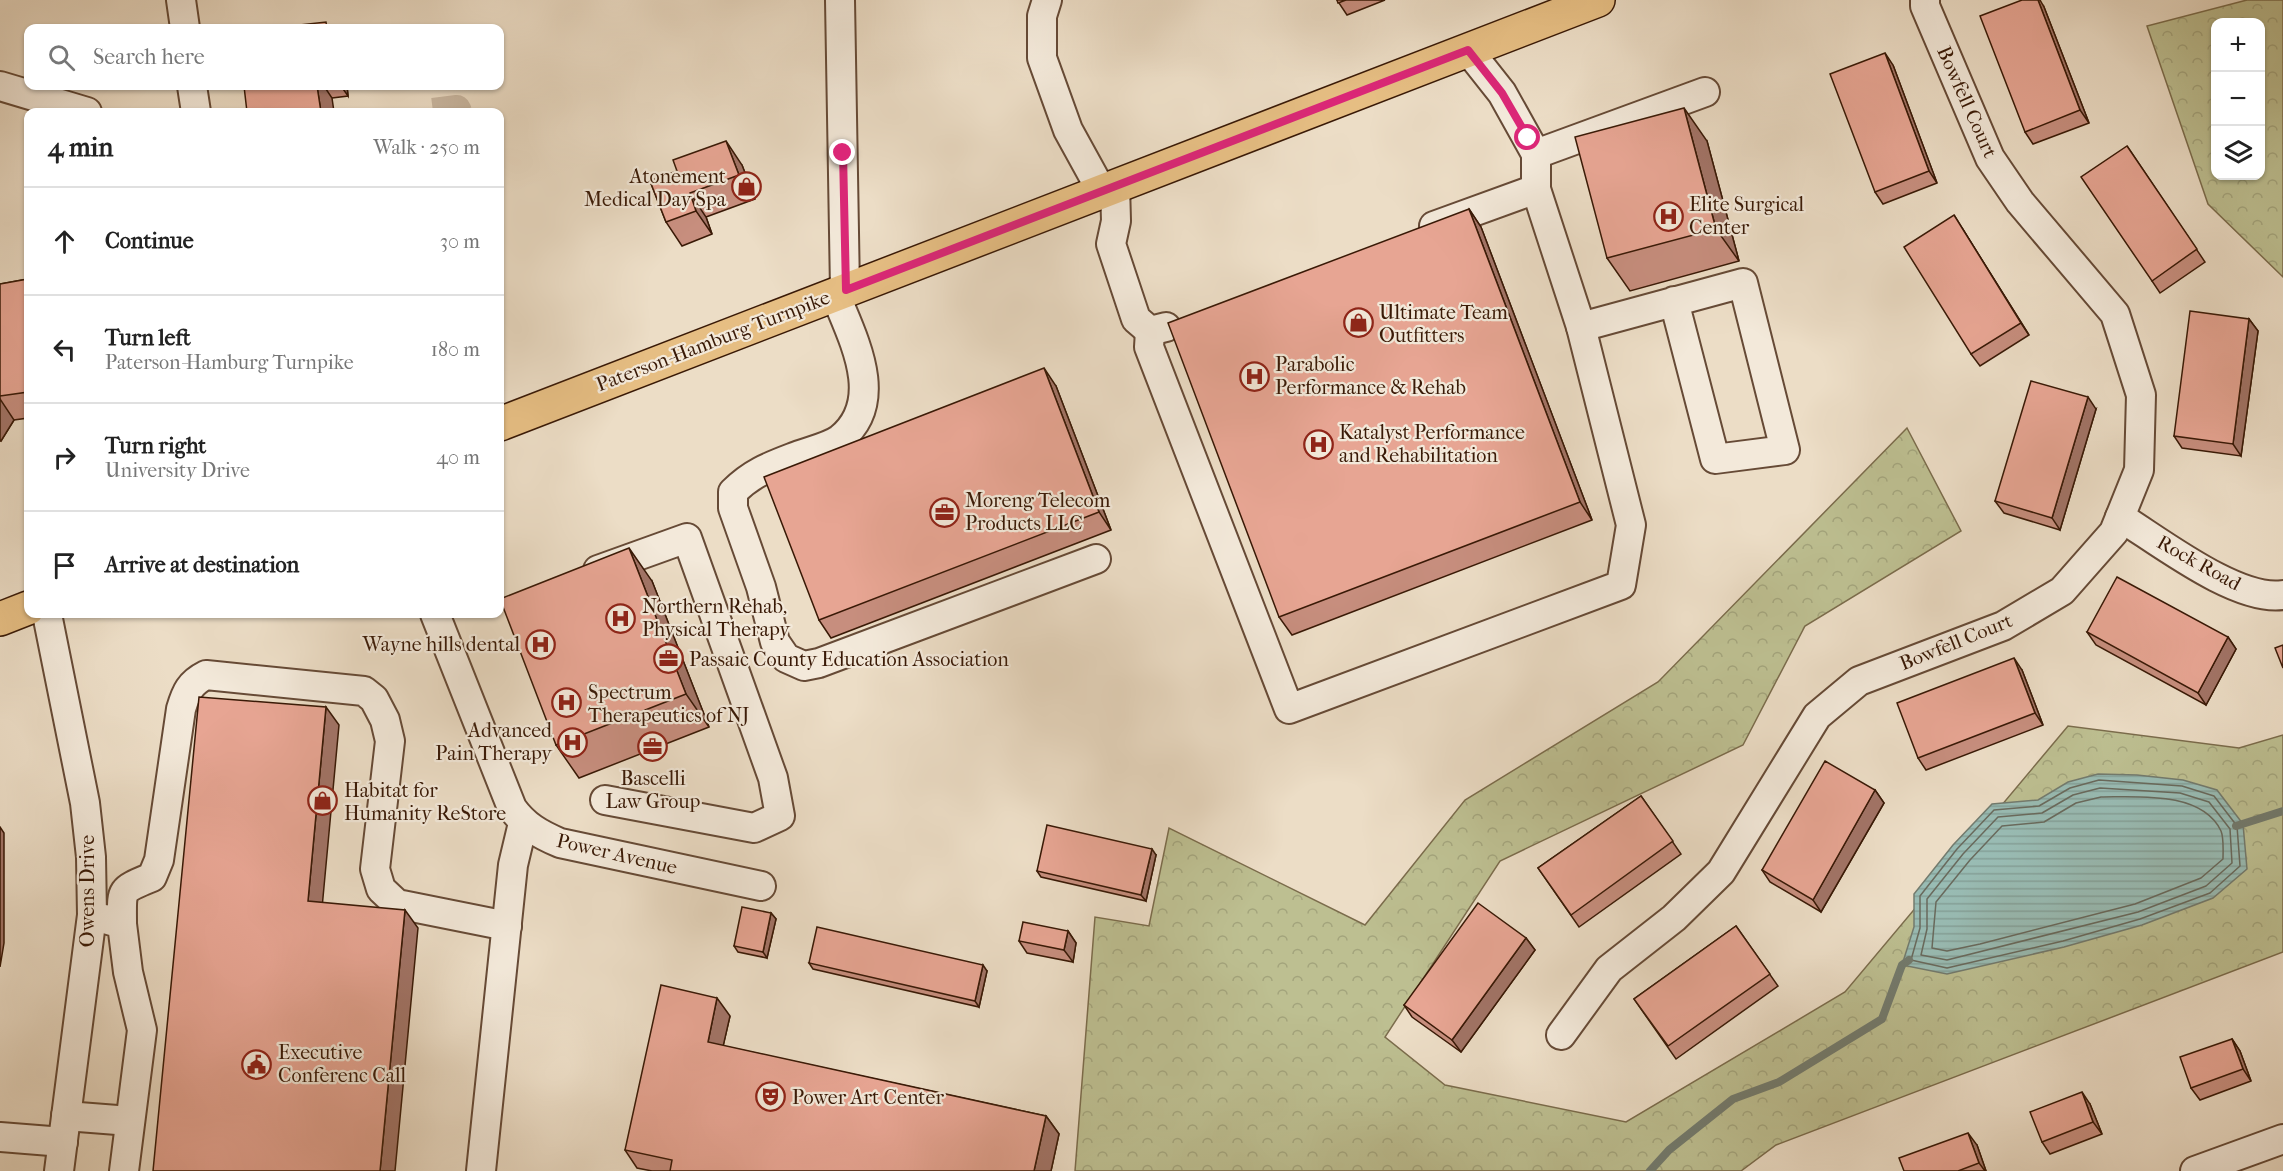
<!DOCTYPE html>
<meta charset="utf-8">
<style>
:root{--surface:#fff;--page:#f6f6f6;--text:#222;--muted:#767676;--line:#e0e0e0}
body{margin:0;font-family:"IM FELL French Canon",serif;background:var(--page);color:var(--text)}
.controls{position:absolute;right:18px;top:18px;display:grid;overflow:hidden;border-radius:12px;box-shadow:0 2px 4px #0004}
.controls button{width:54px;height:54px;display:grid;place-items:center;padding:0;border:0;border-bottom:2px solid var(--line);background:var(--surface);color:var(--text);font:30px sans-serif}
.stop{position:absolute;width:18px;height:18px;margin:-14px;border:4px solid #db2777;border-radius:50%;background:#fff}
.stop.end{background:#db2777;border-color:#fff;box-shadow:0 2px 6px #0008}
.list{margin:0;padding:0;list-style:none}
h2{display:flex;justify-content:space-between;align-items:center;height:78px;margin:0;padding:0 24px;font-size:26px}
h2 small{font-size:20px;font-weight:400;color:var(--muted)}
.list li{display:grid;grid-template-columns:39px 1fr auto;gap:18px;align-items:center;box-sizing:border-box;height:108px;padding:0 24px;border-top:2px solid var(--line)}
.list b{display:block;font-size:22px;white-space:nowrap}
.list p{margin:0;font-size:20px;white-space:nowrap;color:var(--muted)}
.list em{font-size:20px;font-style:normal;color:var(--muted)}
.icon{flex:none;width:33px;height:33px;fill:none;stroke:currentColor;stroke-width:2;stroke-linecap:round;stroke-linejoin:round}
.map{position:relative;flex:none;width:2283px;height:1171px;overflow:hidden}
.search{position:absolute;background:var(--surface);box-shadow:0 2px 4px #0004;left:24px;top:24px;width:480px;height:66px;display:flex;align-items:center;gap:15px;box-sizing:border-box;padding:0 21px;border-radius:12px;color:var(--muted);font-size:22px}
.panel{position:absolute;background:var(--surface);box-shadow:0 2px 4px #0004;left:24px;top:108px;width:480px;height:510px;border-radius:12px}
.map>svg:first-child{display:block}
</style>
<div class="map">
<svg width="2283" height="1171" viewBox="0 0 2283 1171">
<defs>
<pattern id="forest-crowns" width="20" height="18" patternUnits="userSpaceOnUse" patternTransform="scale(1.5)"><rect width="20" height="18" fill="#bdbf91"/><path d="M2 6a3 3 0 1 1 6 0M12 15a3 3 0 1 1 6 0" fill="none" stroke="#a3a47c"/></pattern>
<pattern id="water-rules" width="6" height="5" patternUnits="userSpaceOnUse" patternTransform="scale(1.5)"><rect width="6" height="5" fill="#99bcb4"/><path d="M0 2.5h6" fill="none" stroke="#85a199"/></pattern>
</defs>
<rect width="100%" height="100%" fill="#ecddc6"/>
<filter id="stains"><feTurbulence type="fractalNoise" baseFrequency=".00333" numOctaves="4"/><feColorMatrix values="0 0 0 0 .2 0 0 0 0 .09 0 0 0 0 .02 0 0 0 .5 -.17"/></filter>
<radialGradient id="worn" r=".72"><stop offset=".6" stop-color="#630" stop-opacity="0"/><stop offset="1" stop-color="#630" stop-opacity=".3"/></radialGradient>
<!-- forest -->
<g fill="url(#forest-crowns)" stroke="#7b6c4c" stroke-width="1.5" fill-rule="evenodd">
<path d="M 2247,0 L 2283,0 L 2283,277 L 2208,204 L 2147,26 ZM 2216,22 L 2260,22 L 2260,176 L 2216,176 Z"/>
<path d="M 1907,428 L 1961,531 L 1805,626 L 1743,745 L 1500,861 L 1385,1037 L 1445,1085 L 1626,1122 L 1845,992 L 2068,726 L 2239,748 L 2283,735 L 2283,952 L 1776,1145 L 1741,1171 L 1075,1171 L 1095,917 L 1149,926 L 1169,828 L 1365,925 L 1465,800 L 1658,682 Z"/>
</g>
<!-- water -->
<path fill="url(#water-rules)" stroke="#737b6e" stroke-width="1.5" d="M 2098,774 L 2137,775 L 2183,780 L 2217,790 L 2243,824 L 2247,869 L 2213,898 L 2142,925 L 2064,947 L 1947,974 L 1902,965 L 1914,927 L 1914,894 L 1953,845 L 1992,804 L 2038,800 L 2068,782 Z"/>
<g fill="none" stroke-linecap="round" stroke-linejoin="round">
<!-- shore -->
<g stroke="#696a5d" stroke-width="1.5">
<path d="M 2099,780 L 2182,786 L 2214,796 L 2237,826 L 2240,866 L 2210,893 L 2140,919 L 2063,941 L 1947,968 L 1911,960 L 1920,928 L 1920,896 L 1957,849 L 1994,810 L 2039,806 L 2070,788 Z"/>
<path d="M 2100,788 L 2180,793 L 2209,802 L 2230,829 L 2232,863 L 2206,886 L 2138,912 L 1947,960 L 1921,955 L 1927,929 L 1927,899 L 1963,854 L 1998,817 L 2042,813 L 2073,795 Z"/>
<path d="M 2101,797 C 2138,797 2202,791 2221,831 C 2224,838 2223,851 2223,859 L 2201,878 L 2135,904 L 1980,944 L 1947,951 L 1932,948 L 1936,902 L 1970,860 L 2002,826 L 2044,822 L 2076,803 Z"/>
</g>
<!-- stream -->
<g stroke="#737b6e" stroke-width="8">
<path d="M 2236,826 L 2283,811"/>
<path d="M 1650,1171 L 1669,1150 L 1733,1099 L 1779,1082 L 1882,1019 L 1902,965 L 1909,960"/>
</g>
<!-- minor-tunnel -->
<path stroke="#c8b6a0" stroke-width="28" stroke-dasharray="28 14" stroke-linecap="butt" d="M 433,112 L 457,109 L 458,112"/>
<defs>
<g id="minor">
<path d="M 181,0 L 185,28"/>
<path d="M 840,0 L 845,290"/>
<path d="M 1047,0 L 1042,16 L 1042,58 L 1068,130 L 1101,190"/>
<path d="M 0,86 L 87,112"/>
<path d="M 192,86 L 196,112"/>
<path d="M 1536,154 L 1705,92"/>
<path d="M 1115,185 L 1116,221 L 1111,244 L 1136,319 L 1150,331 L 1166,327"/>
<path d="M 1434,226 L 1536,189 L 1536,154 L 1502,93 L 1468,50"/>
<path d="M 835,294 C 853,339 887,401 840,439 C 829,447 810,451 797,456 C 771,466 753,472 733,492 L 733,508 L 761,587 L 775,642 L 786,658 L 804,666 L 819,663 L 1096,559"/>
<path d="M 1581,327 L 1743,283 L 1785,450 L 1715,459 L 1674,301"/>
<path d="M 1150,331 L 1149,347 L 1289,709 L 1621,585 L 1631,525 L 1581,327 L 1536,189"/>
<path d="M 2120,517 C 2159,541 2237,602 2283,595"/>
<path d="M 598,570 L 687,538 L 773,778 L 780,816 L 754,828 L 605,800"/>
<path d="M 47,614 L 85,803 L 91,857 L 92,915 L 59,1171"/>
<path d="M 435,614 L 512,808 C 525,826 539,834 560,843 L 761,886"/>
<path d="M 105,919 L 122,924 L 128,972 L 142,1030 L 124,1171"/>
<path d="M 122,924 C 122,888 119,891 152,877 L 159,860 L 181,709 C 186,692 190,683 206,675 L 364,691 L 374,699 L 385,720 L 390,741 L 375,869 L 381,889 L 397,904 L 507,926"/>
<path d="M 1561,1035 L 1609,969 L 1674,918 L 1721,872 L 1817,716 L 1859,681 L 2003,626 L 2062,591 L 2114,532 L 2139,470 L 2141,395 L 2115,314 L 2020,202 L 1990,158 L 1925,6 L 1925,0"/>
<path d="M 66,1116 L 130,1121"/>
<path d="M 0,1137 L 63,1142"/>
<path d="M 481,1171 L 513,865 L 523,823"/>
<path d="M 2195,1171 L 2283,1139"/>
</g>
<g id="major">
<path d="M 500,424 L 1598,0"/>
<path d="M 0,619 L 28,608"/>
</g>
</defs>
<!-- minor casing -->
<use href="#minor" stroke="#664a36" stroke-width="32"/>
<!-- major casing -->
<use href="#major" stroke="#391906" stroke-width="36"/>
<!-- minor -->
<use href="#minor" stroke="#f3e9da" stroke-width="28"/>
<!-- major -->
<use href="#major" stroke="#e6be83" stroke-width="33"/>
</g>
<!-- wall -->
<g fill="#c78e7e" stroke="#391906" stroke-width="1.5">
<path d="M 1337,0 L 1385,0 L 1347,15 Z"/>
<path d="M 2044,7 L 2089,123 L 2033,144 L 2025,132 Z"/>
<path d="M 1893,65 L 1937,183 L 1883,204 L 1875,192 Z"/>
<path d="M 244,86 L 347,86 L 348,96 L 332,98 Z"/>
<path d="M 1707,141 L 1739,261 L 1630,291 L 1607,258 Z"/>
<path d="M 2127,146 L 2205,262 L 2160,293 L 2152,281 Z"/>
<path d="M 742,165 L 755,199 L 706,217 L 712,234 L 682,246 L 666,222 L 650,181 Z"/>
<path d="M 1469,209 L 1481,227 L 1592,520 L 1292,635 L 1279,617 Z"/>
<path d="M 1962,228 L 2029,335 L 1980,366 L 1971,354 Z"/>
<path d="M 28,279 L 28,418 L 14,420 L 1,441 L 0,441 L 0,284 Z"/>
<path d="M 2249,319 L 2258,331 L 2241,456 L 2182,448 L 2174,436 Z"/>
<path d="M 1056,386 L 1111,530 L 831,638 L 819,620 Z"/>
<path d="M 2096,409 L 2060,530 L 2004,513 L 1995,501 Z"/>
<path d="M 652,581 L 709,727 L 579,778 L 556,745 Z"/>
<path d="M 2087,632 L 2228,637 L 2236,649 L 2206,705 L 2096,645 Z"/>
<path d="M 2022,670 L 2043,725 L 1926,770 L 1918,758 Z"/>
<path d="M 1875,790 L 1884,803 L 1821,912 L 1770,882 L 1762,870 Z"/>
<path d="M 1641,796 L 1681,854 L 1579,927 L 1538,868 Z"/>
<path d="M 1156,855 L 1146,901 L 1041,877 L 1037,871 Z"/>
<path d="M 771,913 L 776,919 L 767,958 L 738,952 L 734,946 Z"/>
<path d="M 1736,926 L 1778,986 L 1676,1059 L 1634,999 Z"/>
<path d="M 1068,931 L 1076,943 L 1073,962 L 1027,953 L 1019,941 Z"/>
<path d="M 1526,938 L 1535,950 L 1461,1052 L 1412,1017 L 1404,1005 Z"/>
<path d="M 809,963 L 987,971 L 979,1007 L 813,969 Z"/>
<path d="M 730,1016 L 723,1046 L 1046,1116 L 1059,1134 L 1051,1171 L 652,1171 L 637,1168 L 625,1150 Z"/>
<path d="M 2232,1039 L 2240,1051 L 2251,1081 L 2200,1100 L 2191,1088 Z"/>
<path d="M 2090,1104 L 2102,1134 L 2050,1154 L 2042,1142 Z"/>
<path d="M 1977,1145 L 1986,1171 L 1904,1171 Z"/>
</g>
<!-- shaded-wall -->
<g fill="#a27467" stroke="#391906" stroke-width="1.5">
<path d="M 2038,0 L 2040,0 L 2044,7 L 2089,123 L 2080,110 Z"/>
<path d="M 1885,53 L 1893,65 L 1937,183 L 1929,171 Z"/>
<path d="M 317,86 L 324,86 L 332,98 L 334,112 L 321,112 Z"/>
<path d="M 341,86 L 347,86 L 348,96 Z"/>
<path d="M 1684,108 L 1707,141 L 1739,261 L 1716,229 Z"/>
<path d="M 726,141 L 742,165 L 755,199 L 739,175 Z"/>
<path d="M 690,193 L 706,217 L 712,234 L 696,211 Z"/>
<path d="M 1469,209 L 1481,227 L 1592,520 L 1580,502 Z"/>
<path d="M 1954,215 L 1962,228 L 2029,335 L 2021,323 Z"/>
<path d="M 2249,319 L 2258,331 L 2241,456 L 2233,444 Z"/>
<path d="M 1044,368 L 1056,386 L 1111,530 L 1099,512 Z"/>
<path d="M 2088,397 L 2096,409 L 2060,530 L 2052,518 Z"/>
<path d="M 0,399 L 14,420 L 1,441 L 0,440 Z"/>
<path d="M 629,548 L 652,581 L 709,727 L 686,694 Z"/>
<path d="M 2228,637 L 2236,649 L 2206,705 L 2198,693 Z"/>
<path d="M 2014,658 L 2022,670 L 2043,725 L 2035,713 Z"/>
<path d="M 326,707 L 339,725 L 321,919 L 308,901 Z"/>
<path d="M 1875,790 L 1884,803 L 1821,912 L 1813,900 Z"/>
<path d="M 0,827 L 4,833 L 4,943 L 0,967 Z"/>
<path d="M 1152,849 L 1156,855 L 1146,901 L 1141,895 Z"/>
<path d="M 405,910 L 418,928 L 395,1171 L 380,1171 Z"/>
<path d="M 771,913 L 776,919 L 767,958 L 763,952 Z"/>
<path d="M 1068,931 L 1076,943 L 1073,962 L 1064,950 Z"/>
<path d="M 1526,938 L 1535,950 L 1461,1052 L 1452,1040 Z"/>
<path d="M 983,965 L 987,971 L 979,1007 L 975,1001 Z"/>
<path d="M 717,998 L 730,1016 L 720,1060 L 708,1042 Z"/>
<path d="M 2232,1039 L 2240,1051 L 2251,1081 L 2243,1069 Z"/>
<path d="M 2082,1092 L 2090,1104 L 2102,1134 L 2093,1122 Z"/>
<path d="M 1046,1116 L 1059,1134 L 1051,1171 L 1034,1171 Z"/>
<path d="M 1968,1133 L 1977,1145 L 1986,1171 L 1985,1171 L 1979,1163 Z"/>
</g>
<!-- building -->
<g fill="#e7a593" stroke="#391906" stroke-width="1.5">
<path d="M 1337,0 L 1346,0 L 1338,3 Z"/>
<path d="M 2022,0 L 2038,0 L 2080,110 L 2025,132 L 1980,16 Z"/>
<path d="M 326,22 L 327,28 L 272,28 Z"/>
<path d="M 1885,53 L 1929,171 L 1875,192 L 1830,74 Z"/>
<path d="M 244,86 L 317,86 L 321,112 L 247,112 Z"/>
<path d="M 1684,108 L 1716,229 L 1607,258 L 1575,137 Z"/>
<path d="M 726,141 L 739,175 L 690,193 L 696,211 L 666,222 L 650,181 L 677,171 L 673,160 Z"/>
<path d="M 2127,146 L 2197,249 L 2152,281 L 2081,177 Z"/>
<path d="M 1469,209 L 1580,502 L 1279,617 L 1168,323 Z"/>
<path d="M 1954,215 L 2021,323 L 1971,354 L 1904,247 Z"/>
<path d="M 28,279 L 28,392 L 0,396 L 0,284 Z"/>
<path d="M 2190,311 L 2249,319 L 2233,444 L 2174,436 Z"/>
<path d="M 1044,368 L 1099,512 L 819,620 L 764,477 Z"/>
<path d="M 2031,381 L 2088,397 L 2052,518 L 1995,501 Z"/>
<path d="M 629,548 L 686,694 L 556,745 L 500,599 Z"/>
<path d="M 2117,577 L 2228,637 L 2198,693 L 2087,632 Z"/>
<path d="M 2283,645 L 2283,668 L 2275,648 Z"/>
<path d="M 2014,658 L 2035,713 L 1918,758 L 1897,703 Z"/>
<path d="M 199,697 L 326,707 L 308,901 L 405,910 L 380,1171 L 153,1171 Z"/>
<path d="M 1825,761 L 1875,790 L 1813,900 L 1762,870 Z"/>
<path d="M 1641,796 L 1673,841 L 1571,915 L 1538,868 Z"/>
<path d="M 1047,825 L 1152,849 L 1141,895 L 1037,871 Z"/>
<path d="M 1478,903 L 1526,938 L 1452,1040 L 1404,1005 Z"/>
<path d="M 742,907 L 771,913 L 763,952 L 734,946 Z"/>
<path d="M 1023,922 L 1068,931 L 1064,950 L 1019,941 Z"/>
<path d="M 1736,926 L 1770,974 L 1668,1046 L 1634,999 Z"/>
<path d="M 817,927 L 983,965 L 975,1001 L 809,963 Z"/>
<path d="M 661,985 L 717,998 L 708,1042 L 1046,1116 L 1034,1171 L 670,1171 L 672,1160 L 625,1150 Z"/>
<path d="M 2232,1039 L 2243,1069 L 2191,1088 L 2180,1057 Z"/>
<path d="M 2082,1092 L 2093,1122 L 2042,1142 L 2030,1112 Z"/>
<path d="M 1968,1133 L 1979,1163 L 1958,1171 L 1904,1171 L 1899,1158 Z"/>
</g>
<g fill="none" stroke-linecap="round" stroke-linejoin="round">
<!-- route -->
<path stroke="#db2777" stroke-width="8" d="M 843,153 L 846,290 L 1468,50 L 1502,93 L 1528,138"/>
</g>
<!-- icons -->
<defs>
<symbol id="shop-ring" viewBox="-11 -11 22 22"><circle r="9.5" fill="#f3e9da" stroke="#8f2418" stroke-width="1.5"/><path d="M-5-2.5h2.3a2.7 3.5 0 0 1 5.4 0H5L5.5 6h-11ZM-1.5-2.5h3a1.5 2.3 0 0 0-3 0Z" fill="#8f2418"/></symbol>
<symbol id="hospital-ring" viewBox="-11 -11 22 22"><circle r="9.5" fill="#f3e9da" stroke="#8f2418" stroke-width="1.5"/><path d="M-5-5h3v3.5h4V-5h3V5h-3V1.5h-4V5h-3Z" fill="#8f2418"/></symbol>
<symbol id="office-ring" viewBox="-11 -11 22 22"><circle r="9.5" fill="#f3e9da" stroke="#8f2418" stroke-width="1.5"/><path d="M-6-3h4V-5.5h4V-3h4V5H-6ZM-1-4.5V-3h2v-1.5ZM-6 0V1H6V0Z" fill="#8f2418"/></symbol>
<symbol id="civic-ring" viewBox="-11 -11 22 22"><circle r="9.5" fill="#f3e9da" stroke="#8f2418" stroke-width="1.5"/><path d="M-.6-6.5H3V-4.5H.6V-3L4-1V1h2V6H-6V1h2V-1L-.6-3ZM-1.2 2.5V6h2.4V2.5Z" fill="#8f2418"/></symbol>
<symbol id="theatre-ring" viewBox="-11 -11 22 22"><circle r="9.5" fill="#f3e9da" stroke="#8f2418" stroke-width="1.5"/><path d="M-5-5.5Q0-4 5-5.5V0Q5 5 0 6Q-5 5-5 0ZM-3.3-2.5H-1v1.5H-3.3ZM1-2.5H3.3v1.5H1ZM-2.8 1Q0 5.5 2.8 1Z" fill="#8f2418"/></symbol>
</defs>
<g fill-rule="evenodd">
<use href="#shop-ring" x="730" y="170" width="33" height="33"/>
<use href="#hospital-ring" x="1652" y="200" width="33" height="33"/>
<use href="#shop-ring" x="1342" y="306" width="33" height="33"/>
<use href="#hospital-ring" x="1238" y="360" width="33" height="33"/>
<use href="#hospital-ring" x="1302" y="428" width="33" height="33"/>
<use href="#office-ring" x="928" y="496" width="33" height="33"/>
<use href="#hospital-ring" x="604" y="602" width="33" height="33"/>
<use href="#hospital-ring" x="524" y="628" width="33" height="33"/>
<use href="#office-ring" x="652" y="642" width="33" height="33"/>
<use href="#hospital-ring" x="550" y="686" width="33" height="33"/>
<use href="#hospital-ring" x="556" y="726" width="33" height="33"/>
<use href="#office-ring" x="636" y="730" width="33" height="33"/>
<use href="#shop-ring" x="306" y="784" width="33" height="33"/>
<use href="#civic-ring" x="240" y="1048" width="33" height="33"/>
<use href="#theatre-ring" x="754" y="1080" width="33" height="33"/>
</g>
<g text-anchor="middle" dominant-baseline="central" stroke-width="4.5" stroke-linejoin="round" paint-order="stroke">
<!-- street labels -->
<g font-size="20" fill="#391906" stroke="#f3e9da">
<text transform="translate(1967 102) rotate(66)">Bowfell Court</text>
<text transform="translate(713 341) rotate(-21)">Paterson-Hamburg Turnpike</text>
<text transform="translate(2199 563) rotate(29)">Rock Road</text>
<text transform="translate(1956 642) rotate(-22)">Bowfell Court</text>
<text transform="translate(617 854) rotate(13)">Power Avenue</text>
<text transform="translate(87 891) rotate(-90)">Owens Drive</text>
</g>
<!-- poi labels -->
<g font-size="20" fill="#391906" stroke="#f3e9da" text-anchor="start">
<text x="726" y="176" text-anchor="end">Atonement<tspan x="726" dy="23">Medical Day Spa</tspan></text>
<text x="1689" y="204">Elite Surgical<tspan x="1689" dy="23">Center</tspan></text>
<text x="1379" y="312">Ultimate Team<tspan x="1379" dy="23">Outfitters</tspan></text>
<text x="1275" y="364">Parabolic<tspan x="1275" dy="23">Performance &amp; Rehab</tspan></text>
<text x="1339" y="432">Katalyst Performance<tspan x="1339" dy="23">and Rehabilitation</tspan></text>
<text x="965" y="500">Moreng Telecom<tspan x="965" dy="23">Products LLC</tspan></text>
<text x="642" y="606">Northern Rehab,<tspan x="642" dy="23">Physical Therapy</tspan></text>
<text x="520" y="644" text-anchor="end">Wayne hills dental</text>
<text x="689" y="659">Passaic County Education Association</text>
<text x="588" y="692">Spectrum<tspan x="588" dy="23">Therapeutics of NJ</tspan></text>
<text x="552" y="730" text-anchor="end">Advanced<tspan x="552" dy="23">Pain Therapy</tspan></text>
<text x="653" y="778" text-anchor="middle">Bascelli<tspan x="653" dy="23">Law Group</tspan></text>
<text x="344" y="790">Habitat for<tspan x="344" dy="23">Humanity ReStore</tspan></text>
<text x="278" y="1052">Executive<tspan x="278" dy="23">Conferenc Call</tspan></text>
<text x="792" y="1097">Power Art Center</text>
</g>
</g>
<rect width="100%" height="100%" filter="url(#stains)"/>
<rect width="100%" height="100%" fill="url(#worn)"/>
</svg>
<div class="controls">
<button>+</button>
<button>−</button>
<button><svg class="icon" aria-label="layers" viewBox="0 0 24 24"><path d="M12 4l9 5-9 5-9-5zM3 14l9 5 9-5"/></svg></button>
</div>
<div class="stop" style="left:1528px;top:138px"></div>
<div class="stop end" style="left:843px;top:153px"></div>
<div class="search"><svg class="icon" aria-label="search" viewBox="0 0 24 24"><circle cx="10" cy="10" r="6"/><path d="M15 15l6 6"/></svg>Search here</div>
<section class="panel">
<h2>4 min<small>Walk · 250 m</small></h2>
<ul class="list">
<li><svg class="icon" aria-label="ahead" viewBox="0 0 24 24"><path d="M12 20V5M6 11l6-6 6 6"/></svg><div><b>Continue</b></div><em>30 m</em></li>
<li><svg class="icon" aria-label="left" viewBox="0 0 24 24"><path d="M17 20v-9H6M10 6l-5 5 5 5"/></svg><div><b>Turn left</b><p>Paterson-Hamburg Turnpike</p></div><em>180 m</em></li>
<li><svg class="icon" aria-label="right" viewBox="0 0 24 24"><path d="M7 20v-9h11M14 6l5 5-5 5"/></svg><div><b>Turn right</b><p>University Drive</p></div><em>40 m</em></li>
<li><svg class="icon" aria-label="arrive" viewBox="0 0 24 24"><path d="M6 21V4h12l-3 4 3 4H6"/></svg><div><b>Arrive at destination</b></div></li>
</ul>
</section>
</div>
